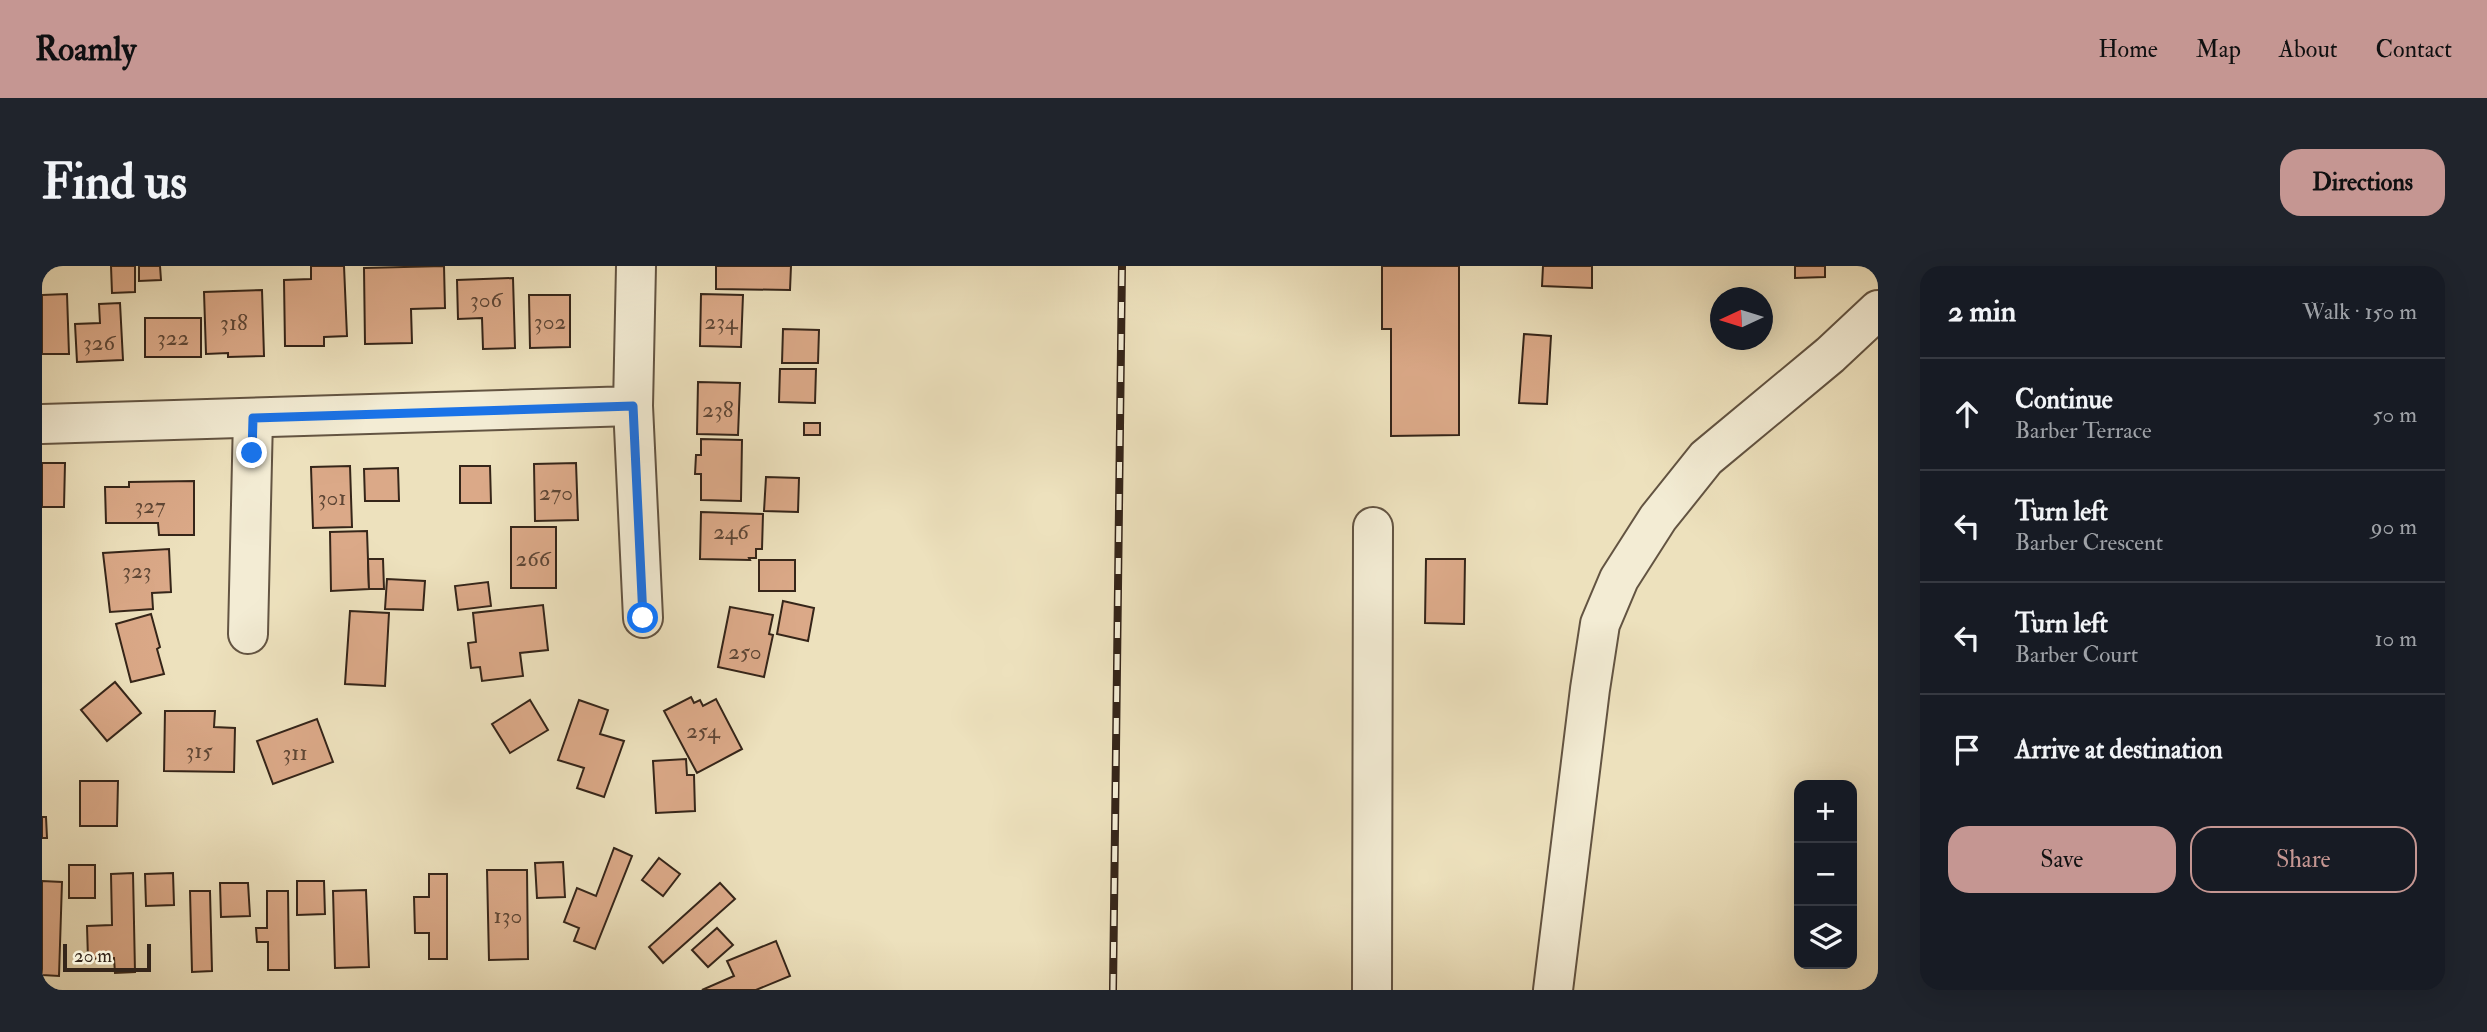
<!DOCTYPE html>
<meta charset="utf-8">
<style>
:root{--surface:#171b24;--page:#20242c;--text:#f1f3f6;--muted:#9ea1a6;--line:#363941;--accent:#c59692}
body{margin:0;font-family:"IM FELL Double Pica",serif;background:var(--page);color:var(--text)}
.controls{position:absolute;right:21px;bottom:21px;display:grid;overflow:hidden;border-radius:14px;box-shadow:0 7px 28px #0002}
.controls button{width:63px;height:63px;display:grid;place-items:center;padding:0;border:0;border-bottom:2px solid var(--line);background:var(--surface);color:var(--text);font:35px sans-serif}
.compass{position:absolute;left:1668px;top:21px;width:63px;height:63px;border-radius:50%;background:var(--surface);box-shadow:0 7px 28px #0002;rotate:266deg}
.scale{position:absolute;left:21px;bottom:18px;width:88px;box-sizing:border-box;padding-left:7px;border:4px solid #352519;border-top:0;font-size:19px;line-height:24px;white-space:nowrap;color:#352519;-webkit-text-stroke:5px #f3ecd4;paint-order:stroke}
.stop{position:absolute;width:21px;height:21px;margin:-16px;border:5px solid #1a73e8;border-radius:50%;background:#fff}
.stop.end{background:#1a73e8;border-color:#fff;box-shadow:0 2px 7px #0008}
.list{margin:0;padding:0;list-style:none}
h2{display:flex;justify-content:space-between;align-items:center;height:91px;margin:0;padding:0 28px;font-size:30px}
h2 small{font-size:23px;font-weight:400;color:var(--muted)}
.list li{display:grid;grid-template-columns:46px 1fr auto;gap:21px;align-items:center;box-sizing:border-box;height:112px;padding:0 28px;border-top:2px solid var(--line)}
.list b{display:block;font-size:26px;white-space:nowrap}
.list p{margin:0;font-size:23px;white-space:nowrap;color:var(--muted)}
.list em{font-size:23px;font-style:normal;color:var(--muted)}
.actions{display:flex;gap:14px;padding:21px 28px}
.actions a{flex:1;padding:16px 0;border:2px solid var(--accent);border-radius:21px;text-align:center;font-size:24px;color:var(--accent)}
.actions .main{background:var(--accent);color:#111}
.icon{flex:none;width:38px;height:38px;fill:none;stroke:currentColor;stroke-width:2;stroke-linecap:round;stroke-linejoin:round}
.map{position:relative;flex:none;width:1836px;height:724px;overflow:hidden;border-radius:21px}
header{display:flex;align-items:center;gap:42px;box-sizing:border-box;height:98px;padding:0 35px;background:var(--accent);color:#111}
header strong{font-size:33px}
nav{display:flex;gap:38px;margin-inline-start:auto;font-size:24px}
.intro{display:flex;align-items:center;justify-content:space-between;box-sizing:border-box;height:168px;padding:0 42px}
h1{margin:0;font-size:49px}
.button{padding:18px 32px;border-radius:21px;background:var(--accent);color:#111;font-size:24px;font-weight:700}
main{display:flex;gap:42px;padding:0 42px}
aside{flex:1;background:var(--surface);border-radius:21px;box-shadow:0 7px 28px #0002}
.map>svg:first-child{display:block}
</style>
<header>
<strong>Roamly</strong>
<nav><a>Home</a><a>Map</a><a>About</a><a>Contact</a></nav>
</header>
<div class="intro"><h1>Find us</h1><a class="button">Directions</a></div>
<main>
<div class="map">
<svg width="1836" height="724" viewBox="0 0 1836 724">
<rect width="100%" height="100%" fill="#ede1bd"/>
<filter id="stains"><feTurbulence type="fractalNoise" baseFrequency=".00286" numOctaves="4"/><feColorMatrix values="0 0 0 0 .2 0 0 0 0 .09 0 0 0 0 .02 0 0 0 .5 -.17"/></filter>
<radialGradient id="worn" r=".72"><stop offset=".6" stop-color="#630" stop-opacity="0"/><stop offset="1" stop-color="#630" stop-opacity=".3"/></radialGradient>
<!-- building -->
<g fill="#dba988" stroke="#352519" stroke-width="2">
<path d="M 69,0 L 93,0 L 93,26 L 70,27 Z"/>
<path d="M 97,0 L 118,0 L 119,14 L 97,15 Z"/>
<path d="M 269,0 L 302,0 L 305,70 L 282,71 L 282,80 L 243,80 L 242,14 L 269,13 Z"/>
<path d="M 402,0 L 403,42 L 369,43 L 370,77 L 323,78 L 322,2 Z"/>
<path d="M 674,0 L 749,0 L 748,24 L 674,23 Z"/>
<path d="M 1340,0 L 1417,0 L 1417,169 L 1349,170 L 1349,63 L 1340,63 Z"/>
<path d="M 1501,0 L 1550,0 L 1550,22 L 1500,20 Z"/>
<path d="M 1753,0 L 1783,0 L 1783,11 L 1753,12 Z"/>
<path d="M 471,12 L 473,82 L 441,83 L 440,52 L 416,53 L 415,14 Z"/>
<path d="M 220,24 L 222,90 L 186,91 L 186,87 L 164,88 L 162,26 Z"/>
<path d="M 25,28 L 27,88 L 0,88 L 0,29 Z"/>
<path d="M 659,28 L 701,29 L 699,81 L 658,80 Z"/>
<path d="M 487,29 L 528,29 L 528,81 L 488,82 Z"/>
<path d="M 78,37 L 81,94 L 35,96 L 33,58 L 58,57 L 57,38 Z"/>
<rect x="103" y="52" width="56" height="39"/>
<path d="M 741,63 L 777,64 L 776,97 L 740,97 Z"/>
<path d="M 1482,68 L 1509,70 L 1505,138 L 1477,137 Z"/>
<path d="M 738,103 L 774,103 L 773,137 L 737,136 Z"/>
<path d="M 656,116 L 698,117 L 696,169 L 655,168 Z"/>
<rect x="762" y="157" width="16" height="12"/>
<path d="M 659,173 L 700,174 L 699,235 L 659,234 L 659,208 L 653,208 L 654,189 L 659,189 Z"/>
<path d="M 0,197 L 23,197 L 22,241 L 0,241 Z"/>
<path d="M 534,197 L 536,254 L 493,255 L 492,198 Z"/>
<path d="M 308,200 L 310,261 L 271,262 L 269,201 Z"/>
<path d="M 418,200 L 448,200 L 449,237 L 418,237 Z"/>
<path d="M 356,202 L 357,235 L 323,235 L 322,203 Z"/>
<path d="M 724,211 L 757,212 L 756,246 L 722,245 Z"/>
<path d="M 152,215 L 152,269 L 117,269 L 116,257 L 64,257 L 63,221 L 87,221 L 87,216 Z"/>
<path d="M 659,246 L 721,248 L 720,283 L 714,283 L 714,292 L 707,292 L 708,294 L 658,293 Z"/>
<rect x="469" y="261" width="45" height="61"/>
<path d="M 325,265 L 327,323 L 289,325 L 288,266 Z"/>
<path d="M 127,283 L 129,326 L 110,327 L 111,343 L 68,346 L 61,287 Z"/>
<path d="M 326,293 L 341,293 L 342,323 L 327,323 Z"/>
<path d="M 1384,293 L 1423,293 L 1422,358 L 1383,357 Z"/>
<rect x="717" y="294" width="36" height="31"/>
<path d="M 345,313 L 383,315 L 381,344 L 343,343 Z"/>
<path d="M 446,316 L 449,340 L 416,344 L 413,320 Z"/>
<path d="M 741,335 L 772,342 L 766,375 L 735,368 Z"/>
<path d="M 501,339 L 506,384 L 478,387 L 481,410 L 440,415 L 438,401 L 429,402 L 426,377 L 434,376 L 431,347 Z"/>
<path d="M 688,341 L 731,349 L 727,368 L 731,369 L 722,411 L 676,401 Z"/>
<path d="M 308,345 L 347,347 L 343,420 L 303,418 Z"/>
<path d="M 109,348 L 118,381 L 115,383 L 122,408 L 89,416 L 74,358 Z"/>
<path d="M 73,416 L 99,447 L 65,475 L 39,444 Z"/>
<path d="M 649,431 L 652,437 L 658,434 L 661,440 L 674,433 L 700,483 L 655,507 L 622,445 Z"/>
<path d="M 488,434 L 506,464 L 468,487 L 450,458 Z"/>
<path d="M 537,434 L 566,444 L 558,468 L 582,475 L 562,531 L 535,522 L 542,502 L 516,494 Z"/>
<path d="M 123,445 L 173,445 L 172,461 L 193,462 L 192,506 L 122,505 Z"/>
<path d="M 275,453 L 291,496 L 231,518 L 215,475 Z"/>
<path d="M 644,493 L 645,509 L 652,509 L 653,545 L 614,547 L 611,495 Z"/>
<path d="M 38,515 L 76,515 L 75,560 L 38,560 Z"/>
<path d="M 0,551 L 4,551 L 5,572 L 0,572 Z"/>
<path d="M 572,582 L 590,590 L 553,683 L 532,675 L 537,662 L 522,656 L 535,622 L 554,630 Z"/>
<path d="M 617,592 L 638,608 L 621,630 L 600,614 Z"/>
<path d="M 521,596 L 523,631 L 495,632 L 493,597 Z"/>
<rect x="27" y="599" width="26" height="33"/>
<path d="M 445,604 L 485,604 L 486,693 L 447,694 Z"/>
<path d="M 91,607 L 93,706 L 73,707 L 72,692 L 46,693 L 45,660 L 70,659 L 69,608 Z"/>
<path d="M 131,607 L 132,639 L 104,640 L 103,608 Z"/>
<path d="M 387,608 L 405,608 L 405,693 L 387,693 L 387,667 L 373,667 L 372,631 L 387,631 Z"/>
<path d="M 0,615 L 20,616 L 17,710 L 0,709 Z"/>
<path d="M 255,615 L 282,615 L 283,648 L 255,649 Z"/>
<path d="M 178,617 L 206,617 L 208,650 L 179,651 Z"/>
<path d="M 678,617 L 693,633 L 621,697 L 607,681 Z"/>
<path d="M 324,624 L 327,701 L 293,702 L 291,625 Z"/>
<path d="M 148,625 L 168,625 L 170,705 L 150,706 Z"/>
<path d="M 225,625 L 246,625 L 247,704 L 226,704 L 226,676 L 215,676 L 214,662 L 225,662 Z"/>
<path d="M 675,662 L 691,679 L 666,701 L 650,684 Z"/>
<path d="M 734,675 L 748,710 L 714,724 L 660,724 L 692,710 L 685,695 Z"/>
</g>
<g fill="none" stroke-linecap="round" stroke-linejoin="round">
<defs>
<g id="minor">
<path d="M 591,140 L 601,352"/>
<path d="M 0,158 L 591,140 L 594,0"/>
<path d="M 206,368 L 211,152"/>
<path d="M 1330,724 L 1331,261"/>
<path d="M 1511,724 L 1548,423 L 1558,358 L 1577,313 L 1616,252 L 1664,192 L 1788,89 L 1836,44"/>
</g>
</defs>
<!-- minor casing -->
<use href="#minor" stroke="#635442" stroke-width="42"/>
<!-- minor -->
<use href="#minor" stroke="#f3ecd4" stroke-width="38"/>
<defs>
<path id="rail" d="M 1071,724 L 1080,0"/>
</defs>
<!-- rail casing -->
<use href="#rail" stroke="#352519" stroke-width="8"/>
<!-- rail -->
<use href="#rail" stroke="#f3ecd4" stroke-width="5" stroke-dasharray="16" stroke-linecap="butt"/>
</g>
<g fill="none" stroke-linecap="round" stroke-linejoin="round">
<!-- route -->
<path stroke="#1a73e8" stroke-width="9" d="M 210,187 L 211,152 L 591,140 L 601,352"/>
</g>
<g text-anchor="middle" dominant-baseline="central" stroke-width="6" stroke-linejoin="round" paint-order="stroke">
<!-- number labels -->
<g font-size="23" fill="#5e4635">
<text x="444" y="33">306</text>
<text x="508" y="55">302</text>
<text x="679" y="55">234</text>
<text x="192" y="56">318</text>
<text x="131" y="71">322</text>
<text x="57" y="76">326</text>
<text x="676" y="143">238</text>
<text x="514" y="226">270</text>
<text x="290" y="231">301</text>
<text x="108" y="239">327</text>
<text x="689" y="265">246</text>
<text x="491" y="292">266</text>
<text x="95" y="304">323</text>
<text x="703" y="385">250</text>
<text x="661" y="464">254</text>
<text x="157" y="484">315</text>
<text x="253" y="486">311</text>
<text x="466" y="649">130</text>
</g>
</g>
<rect width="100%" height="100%" filter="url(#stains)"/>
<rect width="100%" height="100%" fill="url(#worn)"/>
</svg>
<div class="controls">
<button>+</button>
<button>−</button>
<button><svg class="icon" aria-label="layers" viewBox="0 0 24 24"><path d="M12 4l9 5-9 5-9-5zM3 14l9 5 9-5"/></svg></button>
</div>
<svg class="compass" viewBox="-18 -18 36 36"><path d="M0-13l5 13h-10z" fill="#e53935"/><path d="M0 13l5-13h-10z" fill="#9ea1a6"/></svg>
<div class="scale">20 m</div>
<div class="stop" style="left:601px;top:352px"></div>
<div class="stop end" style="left:210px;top:187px"></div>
</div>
<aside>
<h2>2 min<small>Walk · 150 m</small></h2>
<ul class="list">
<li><svg class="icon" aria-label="ahead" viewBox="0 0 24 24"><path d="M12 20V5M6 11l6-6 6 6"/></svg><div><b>Continue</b><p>Barber Terrace</p></div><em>50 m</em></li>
<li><svg class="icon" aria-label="left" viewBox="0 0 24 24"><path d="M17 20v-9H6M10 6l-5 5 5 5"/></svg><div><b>Turn left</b><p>Barber Crescent</p></div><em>90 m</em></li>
<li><svg class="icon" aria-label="left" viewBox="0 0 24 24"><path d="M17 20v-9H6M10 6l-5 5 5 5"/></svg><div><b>Turn left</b><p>Barber Court</p></div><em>10 m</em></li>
<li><svg class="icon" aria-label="arrive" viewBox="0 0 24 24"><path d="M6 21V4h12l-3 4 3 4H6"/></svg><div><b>Arrive at destination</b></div></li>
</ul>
<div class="actions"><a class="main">Save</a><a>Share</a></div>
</aside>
</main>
